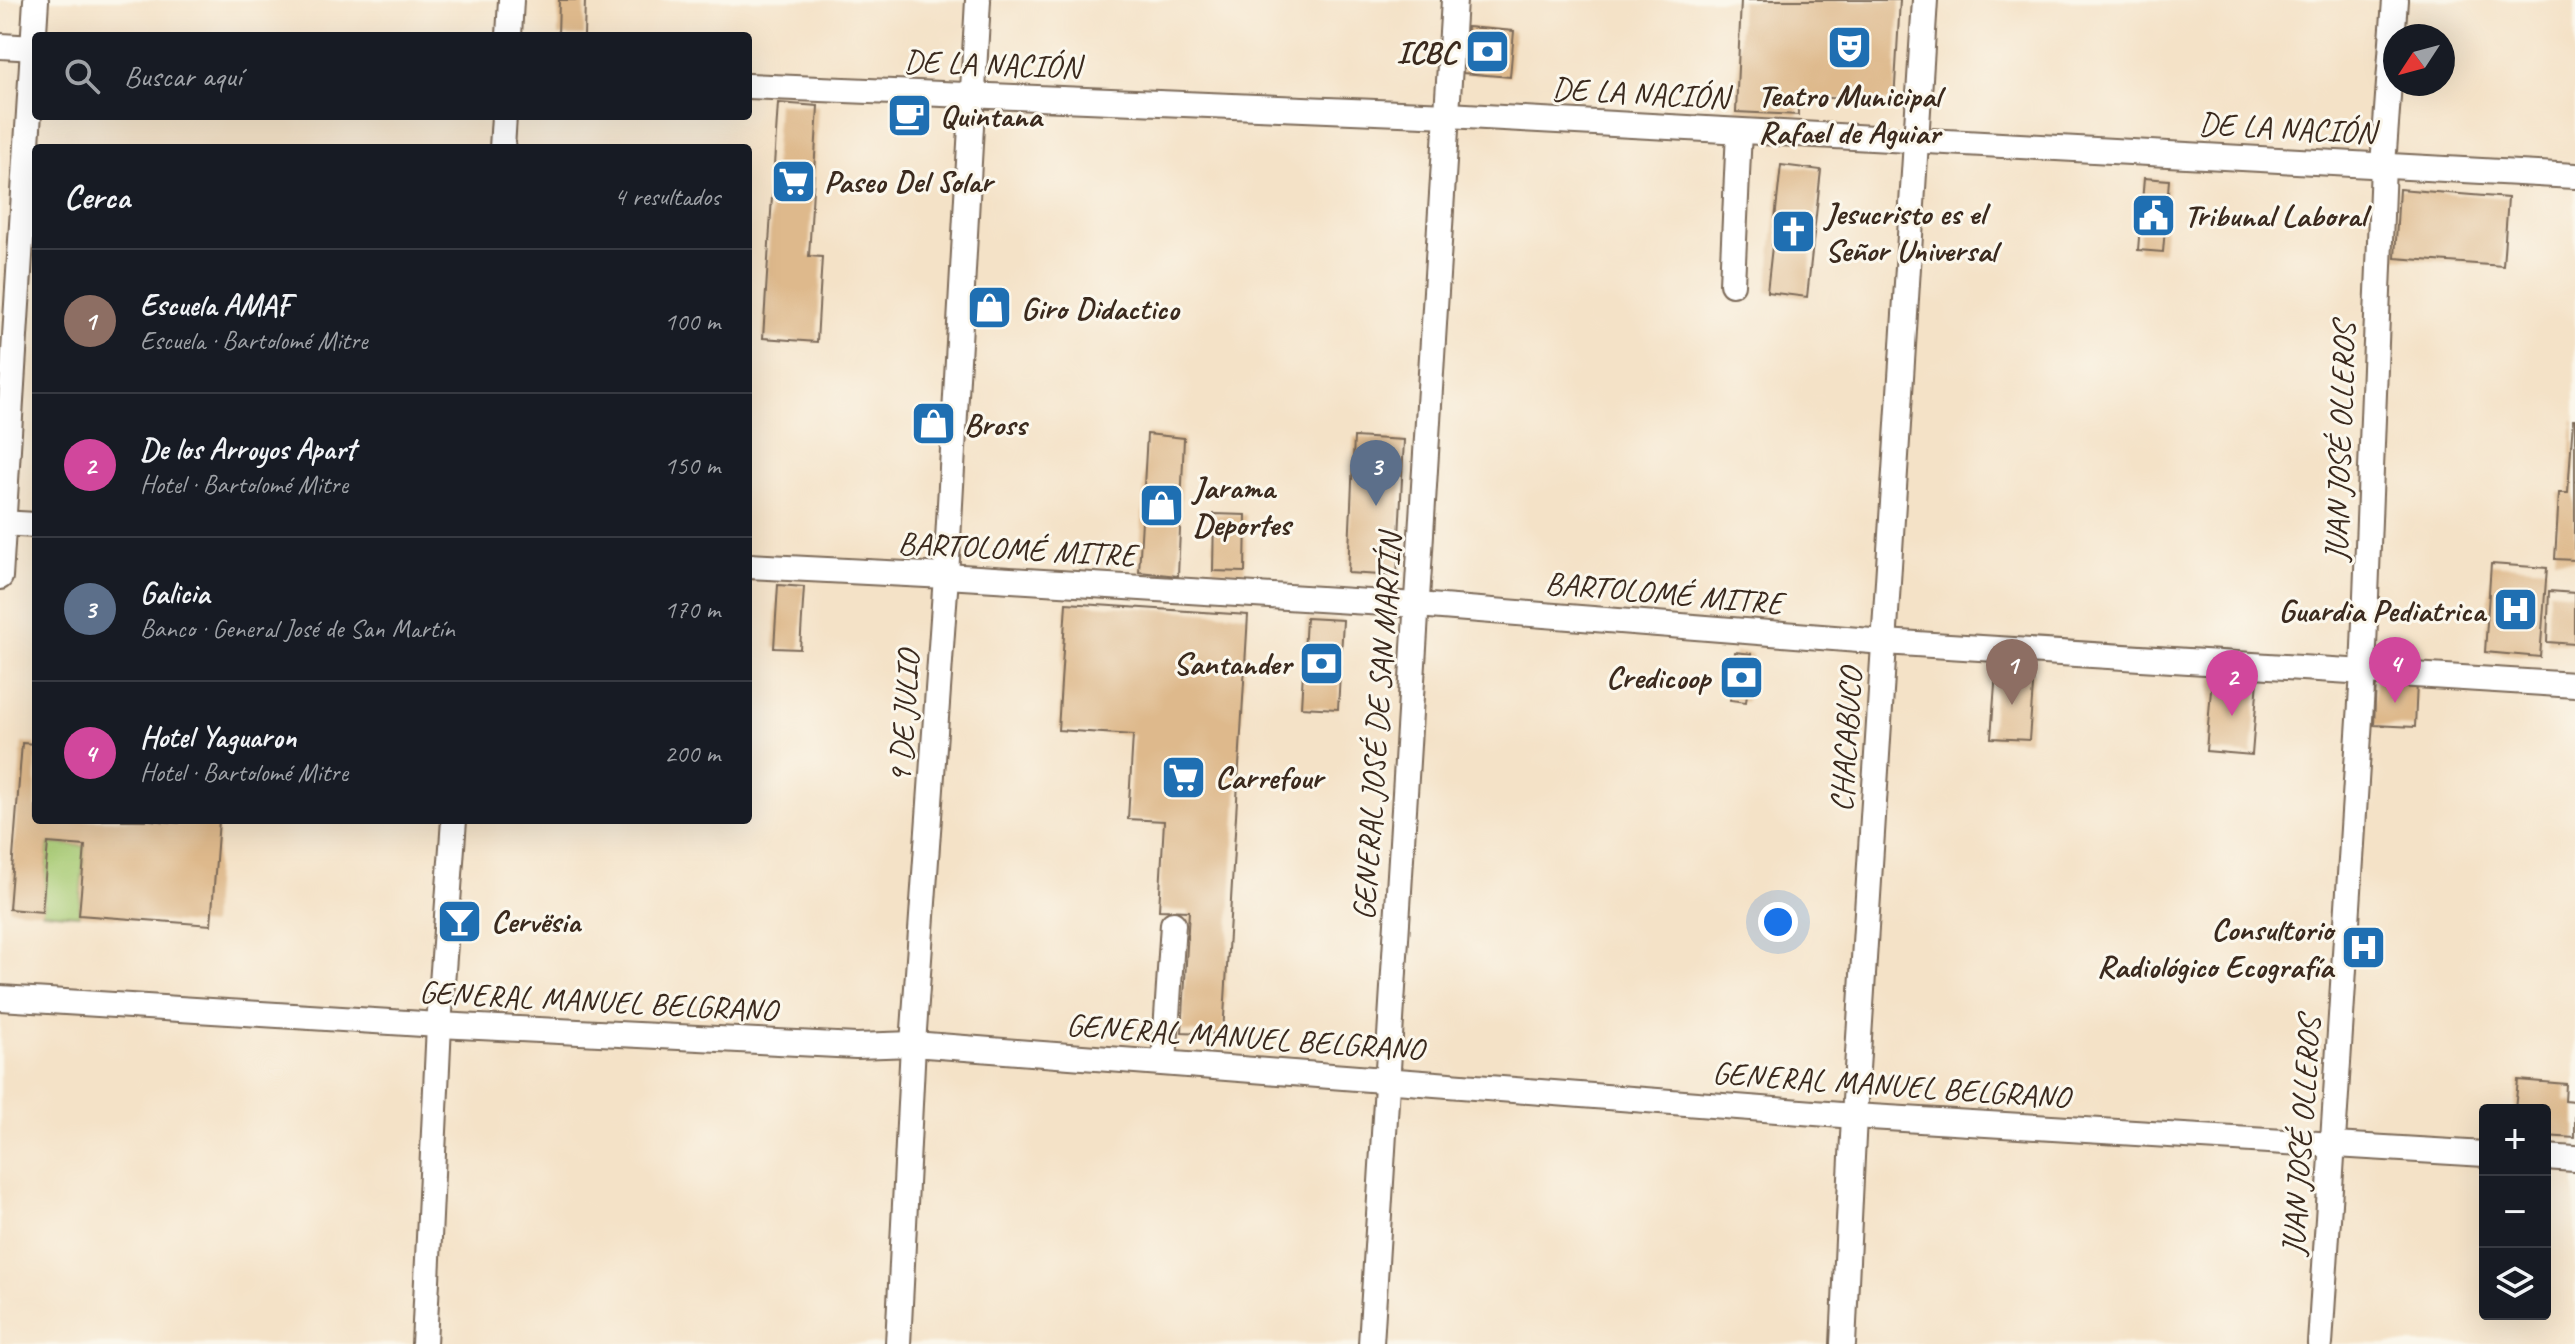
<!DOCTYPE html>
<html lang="es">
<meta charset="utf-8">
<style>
:root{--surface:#171b24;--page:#20242c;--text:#f1f3f6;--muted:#9ea1a6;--line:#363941;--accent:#7c3aed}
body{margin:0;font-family:Caveat,sans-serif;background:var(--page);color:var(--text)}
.controls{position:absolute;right:24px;bottom:24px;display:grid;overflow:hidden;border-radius:8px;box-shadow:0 8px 32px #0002}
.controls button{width:72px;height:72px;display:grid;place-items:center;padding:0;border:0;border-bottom:2px solid var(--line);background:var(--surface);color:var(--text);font:40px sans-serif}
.compass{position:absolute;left:2383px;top:24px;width:72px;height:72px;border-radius:50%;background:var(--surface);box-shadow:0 8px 32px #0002;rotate:234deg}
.you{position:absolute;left:1778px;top:922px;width:28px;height:28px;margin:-20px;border:6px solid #fff;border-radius:50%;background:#1a73e8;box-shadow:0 0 0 12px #1a73e833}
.badge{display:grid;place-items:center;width:52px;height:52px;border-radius:50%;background:var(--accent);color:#fff;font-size:26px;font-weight:700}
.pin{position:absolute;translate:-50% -66px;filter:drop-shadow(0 2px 4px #0008)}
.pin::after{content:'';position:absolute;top:42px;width:28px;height:24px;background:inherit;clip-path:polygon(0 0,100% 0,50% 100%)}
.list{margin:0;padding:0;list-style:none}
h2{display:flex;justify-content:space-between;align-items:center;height:104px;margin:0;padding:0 32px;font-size:34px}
h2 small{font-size:26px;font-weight:400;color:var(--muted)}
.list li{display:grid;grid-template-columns:52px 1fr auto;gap:24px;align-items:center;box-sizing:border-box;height:144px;padding:0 32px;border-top:2px solid var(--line)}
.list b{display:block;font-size:30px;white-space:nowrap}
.list p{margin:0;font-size:26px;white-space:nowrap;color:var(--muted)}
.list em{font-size:26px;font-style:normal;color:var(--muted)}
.icon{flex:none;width:44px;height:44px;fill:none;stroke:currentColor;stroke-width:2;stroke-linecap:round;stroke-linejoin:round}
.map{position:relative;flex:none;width:2575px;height:1344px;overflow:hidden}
.search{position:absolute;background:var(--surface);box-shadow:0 8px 32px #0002;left:32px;top:32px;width:720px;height:88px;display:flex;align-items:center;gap:20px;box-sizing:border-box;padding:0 28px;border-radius:8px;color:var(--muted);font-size:30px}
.panel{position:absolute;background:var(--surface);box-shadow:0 8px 32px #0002;left:32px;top:144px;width:720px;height:680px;border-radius:8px}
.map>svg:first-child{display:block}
</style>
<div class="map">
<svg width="2575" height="1344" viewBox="0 0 2575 1344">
<rect width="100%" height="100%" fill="#fbf7ec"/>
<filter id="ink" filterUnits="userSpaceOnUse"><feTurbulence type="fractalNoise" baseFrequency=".0125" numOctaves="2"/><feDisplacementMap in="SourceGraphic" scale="16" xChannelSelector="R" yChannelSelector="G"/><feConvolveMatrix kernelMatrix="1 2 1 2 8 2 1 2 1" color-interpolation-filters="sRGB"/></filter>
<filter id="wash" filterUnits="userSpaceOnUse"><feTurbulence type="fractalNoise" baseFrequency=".006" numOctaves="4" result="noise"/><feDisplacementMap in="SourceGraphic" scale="32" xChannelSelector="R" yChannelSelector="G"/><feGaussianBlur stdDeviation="1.8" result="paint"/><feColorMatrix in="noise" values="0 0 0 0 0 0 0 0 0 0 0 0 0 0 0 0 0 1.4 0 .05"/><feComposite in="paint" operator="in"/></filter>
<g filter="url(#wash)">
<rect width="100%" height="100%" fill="#f4e2c7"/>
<!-- green -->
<path fill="#a8cb75" stroke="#727a4a" stroke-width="2" d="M 48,843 L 85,846 L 79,915 L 42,912 Z"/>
<g id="blocks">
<!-- building -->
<g fill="#deb98c">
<path d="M 559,0 L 585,0 L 584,36 L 558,36 Z"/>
<path d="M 1741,0 L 1900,0 L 1894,102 L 1798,96 L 1798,115 L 1736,112 Z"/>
<path d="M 1467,27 L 1514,31 L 1510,77 L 1463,73 Z"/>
<path d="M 778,103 L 818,106 L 809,256 L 822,257 L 817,342 L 763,338 Z"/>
<path d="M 1781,165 L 1821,170 L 1807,297 L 1767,292 Z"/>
<path d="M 2144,178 L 2169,180 L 2163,252 L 2138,250 Z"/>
<path d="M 2399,189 L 2508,198 L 2503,266 L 2395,258 Z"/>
<path d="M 2573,420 L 2575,420 L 2575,560 L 2555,559 L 2559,493 L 2568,493 Z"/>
<path d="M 1147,434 L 1184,438 L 1178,576 L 1139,572 Z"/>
<path d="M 1354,437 L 1404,440 L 1397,576 L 1348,573 Z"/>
<path d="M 1214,514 L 1246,515 L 1245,572 L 1213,571 Z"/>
<path d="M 2491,564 L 2547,568 L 2540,657 L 2485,652 Z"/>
<path d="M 778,585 L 804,587 L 800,649 L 774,648 Z"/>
<path d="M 2549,591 L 2575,593 L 2575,644 L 2547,642 Z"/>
<path d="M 1066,603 L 1248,615 L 1223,1034 L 1182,1032 L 1189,911 L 1159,910 L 1164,821 L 1128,819 L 1133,735 L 1058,730 Z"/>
<path d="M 1306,618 L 1343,620 L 1338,709 L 1301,707 Z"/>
<path d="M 1735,652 L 1752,654 L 1746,702 L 1730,700 Z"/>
<path d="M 1996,671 L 2034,673 L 2029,740 L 1991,738 Z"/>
<path d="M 2212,677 L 2258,680 L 2252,755 L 2206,751 Z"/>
<path d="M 2376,680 L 2417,682 L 2415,727 L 2374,725 Z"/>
<path d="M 22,743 L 36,744 L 36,820 L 150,820 L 179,823 L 180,820 L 219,820 L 211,925 L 79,915 L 85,846 L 48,843 L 42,912 L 9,909 Z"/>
<path d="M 2352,931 L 2379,933 L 2377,962 L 2350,961 Z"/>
<path d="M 2518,1080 L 2566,1084 L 2565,1101 L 2575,1102 L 2575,1138 L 2545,1136 L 2545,1110 L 2515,1110 Z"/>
</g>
</g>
</g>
<g filter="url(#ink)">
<use href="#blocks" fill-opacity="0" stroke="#7c6a59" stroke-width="2"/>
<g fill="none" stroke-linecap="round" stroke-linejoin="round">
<defs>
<g id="minor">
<path d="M 509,36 L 511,0"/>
<path d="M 0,46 L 36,48"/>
<path d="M 748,86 L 1448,115 L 2575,176"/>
<path d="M 502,148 L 504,116"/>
<path d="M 1732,284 L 1739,131"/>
<path d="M 0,523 L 36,525"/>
<path d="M 748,566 L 946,576 L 1417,605 L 1884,642 L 2575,685"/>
<path d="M 0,577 L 36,0"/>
<path d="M 0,998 L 439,1025 L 856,1046 L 913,1044 L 1854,1116 L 2485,1154"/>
<path d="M 1164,1063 L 1173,924"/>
<path d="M 2545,1157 L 2575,1159"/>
<path d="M 424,1344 L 439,1025 L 454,820"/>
<path d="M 898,1344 L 913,1044 L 946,576 L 978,0"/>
<path d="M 1371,1344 L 1454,0"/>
<path d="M 1843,1344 L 1854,1116 L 1925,0"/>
<path d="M 2320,1344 L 2363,672 L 2383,165 L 2395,0"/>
</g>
</defs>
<!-- minor casing -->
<use href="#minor" stroke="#7c6a59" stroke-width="28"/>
<!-- minor -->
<use href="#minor" stroke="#fff" stroke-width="24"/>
</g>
</g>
<!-- icons -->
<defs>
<symbol id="theatre-square" viewBox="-11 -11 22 22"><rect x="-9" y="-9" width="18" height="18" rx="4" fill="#1f6fb2" stroke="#fbf7ec"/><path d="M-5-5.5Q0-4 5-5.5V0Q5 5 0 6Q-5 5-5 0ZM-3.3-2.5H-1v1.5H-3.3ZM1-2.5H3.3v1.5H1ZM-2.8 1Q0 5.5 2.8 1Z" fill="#fff"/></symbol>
<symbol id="bank-square" viewBox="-11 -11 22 22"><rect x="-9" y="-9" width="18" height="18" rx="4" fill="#1f6fb2" stroke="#fbf7ec"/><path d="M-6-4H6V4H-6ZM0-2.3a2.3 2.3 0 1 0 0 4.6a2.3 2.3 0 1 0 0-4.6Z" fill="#fff"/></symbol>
<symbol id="cafe-square" viewBox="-11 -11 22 22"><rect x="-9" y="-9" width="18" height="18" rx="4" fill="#1f6fb2" stroke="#fbf7ec"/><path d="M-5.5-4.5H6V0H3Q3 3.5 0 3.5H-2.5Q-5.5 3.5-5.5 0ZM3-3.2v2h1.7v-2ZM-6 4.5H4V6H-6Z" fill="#fff"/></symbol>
<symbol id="supermarket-square" viewBox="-11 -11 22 22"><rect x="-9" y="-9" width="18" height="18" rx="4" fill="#1f6fb2" stroke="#fbf7ec"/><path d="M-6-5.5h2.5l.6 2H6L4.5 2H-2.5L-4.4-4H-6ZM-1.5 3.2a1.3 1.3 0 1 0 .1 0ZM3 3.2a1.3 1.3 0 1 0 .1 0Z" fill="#fff"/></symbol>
<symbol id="civic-square" viewBox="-11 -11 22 22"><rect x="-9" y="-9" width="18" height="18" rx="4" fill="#1f6fb2" stroke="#fbf7ec"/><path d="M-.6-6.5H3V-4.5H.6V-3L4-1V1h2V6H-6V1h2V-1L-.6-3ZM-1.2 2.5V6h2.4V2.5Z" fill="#fff"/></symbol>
<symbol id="church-square" viewBox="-11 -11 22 22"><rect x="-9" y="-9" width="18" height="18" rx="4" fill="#1f6fb2" stroke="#fbf7ec"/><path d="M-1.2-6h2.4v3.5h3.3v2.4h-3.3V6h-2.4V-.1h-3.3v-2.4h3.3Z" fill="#fff"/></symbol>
<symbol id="shop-square" viewBox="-11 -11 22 22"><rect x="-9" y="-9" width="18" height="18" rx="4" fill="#1f6fb2" stroke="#fbf7ec"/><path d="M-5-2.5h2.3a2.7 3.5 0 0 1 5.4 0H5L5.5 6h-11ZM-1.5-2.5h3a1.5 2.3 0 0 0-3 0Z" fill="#fff"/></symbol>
<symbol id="hospital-square" viewBox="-11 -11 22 22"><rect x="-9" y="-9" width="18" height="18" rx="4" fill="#1f6fb2" stroke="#fbf7ec"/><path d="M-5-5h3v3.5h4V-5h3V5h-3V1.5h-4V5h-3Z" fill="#fff"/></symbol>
<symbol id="bar-square" viewBox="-11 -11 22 22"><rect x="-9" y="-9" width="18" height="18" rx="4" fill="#1f6fb2" stroke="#fbf7ec"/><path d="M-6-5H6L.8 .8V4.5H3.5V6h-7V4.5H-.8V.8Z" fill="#fff"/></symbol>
</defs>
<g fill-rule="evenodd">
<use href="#theatre-square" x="1824" y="22" width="51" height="51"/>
<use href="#bank-square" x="1462" y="26" width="51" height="51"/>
<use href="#cafe-square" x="884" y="90" width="51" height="51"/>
<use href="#supermarket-square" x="768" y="156" width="51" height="51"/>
<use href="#civic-square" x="2128" y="190" width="51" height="51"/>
<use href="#church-square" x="1768" y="206" width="51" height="51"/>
<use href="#shop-square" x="964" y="282" width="51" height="51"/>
<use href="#shop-square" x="908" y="398" width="51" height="51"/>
<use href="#shop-square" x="1136" y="480" width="51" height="51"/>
<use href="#hospital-square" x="2490" y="584" width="51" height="51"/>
<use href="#bank-square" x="1296" y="638" width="51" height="51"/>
<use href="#bank-square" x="1716" y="652" width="51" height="51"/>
<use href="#supermarket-square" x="1158" y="752" width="51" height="51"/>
<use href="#bar-square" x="434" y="896" width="51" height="51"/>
<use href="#hospital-square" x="2338" y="922" width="51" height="51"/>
</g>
<g text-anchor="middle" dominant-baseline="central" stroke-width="6" stroke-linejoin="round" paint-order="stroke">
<!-- poi labels -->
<g font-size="32" font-weight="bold" fill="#3b2a1e" stroke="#fbf7ec" text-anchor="start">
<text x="1457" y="52" text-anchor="end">ICBC</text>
<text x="1849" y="95" text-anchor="middle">Teatro Municipal<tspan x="1849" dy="37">Rafael de Aguiar</tspan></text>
<text x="940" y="115">Quintana</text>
<text x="824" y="181">Paseo Del Solar</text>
<text x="1825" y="213">Jesucristo es el<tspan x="1825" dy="37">Señor Universal</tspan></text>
<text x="2184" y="215">Tribunal Laboral</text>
<text x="1021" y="308">Giro Didactico</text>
<text x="964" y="424">Bross</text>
<text x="1193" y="487">Jarama<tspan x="1193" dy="37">Deportes</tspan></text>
<text x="2485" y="610" text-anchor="end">Guardia Pediatrica</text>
<text x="1291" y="663" text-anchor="end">Santander</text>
<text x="1710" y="677" text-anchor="end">Credicoop</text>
<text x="1215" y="777">Carrefour</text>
<text x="491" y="921">Cervësia</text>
<text x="2333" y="929" text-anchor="end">Consultorio<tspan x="2333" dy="37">Radiológico Ecografía</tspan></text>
</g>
<!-- street labels -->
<g font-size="32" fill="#3b2a1e" stroke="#fbf7ec">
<text transform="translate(992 64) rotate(2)">DE LA NACIÓN</text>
<text transform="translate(1640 93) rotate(3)">DE LA NACIÓN</text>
<text transform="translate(2287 128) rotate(3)">DE LA NACIÓN</text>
<text transform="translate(2340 442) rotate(-88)">JUAN JOSÉ OLLEROS</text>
<text transform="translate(1017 549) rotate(3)">BARTOLOMÉ MITRE</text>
<text transform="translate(1664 593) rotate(5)">BARTOLOMÉ MITRE</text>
<text transform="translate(904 717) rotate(-86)">9 DE JULIO</text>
<text transform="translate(1377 727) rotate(-86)">GENERAL JOSÉ DE SAN MARTÍN</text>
<text transform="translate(1846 740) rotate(-86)">CHACABUCO</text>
<text transform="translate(598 1001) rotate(3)">GENERAL MANUEL BELGRANO</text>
<text transform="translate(1245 1037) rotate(4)">GENERAL MANUEL BELGRANO</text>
<text transform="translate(1891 1085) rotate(4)">GENERAL MANUEL BELGRANO</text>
<text transform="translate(2301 1136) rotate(-86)">JUAN JOSÉ OLLEROS</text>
</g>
</g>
</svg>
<div class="controls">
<button>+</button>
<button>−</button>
<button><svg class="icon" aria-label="layers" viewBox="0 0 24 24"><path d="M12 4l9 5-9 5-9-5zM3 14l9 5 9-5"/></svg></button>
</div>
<svg class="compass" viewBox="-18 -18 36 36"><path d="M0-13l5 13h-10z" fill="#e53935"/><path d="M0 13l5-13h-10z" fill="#9ea1a6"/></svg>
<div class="you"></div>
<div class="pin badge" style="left:2012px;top:705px;background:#8d6e63">1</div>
<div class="pin badge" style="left:2232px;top:716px;background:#d1479c">2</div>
<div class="pin badge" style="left:1376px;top:506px;background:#5c6f8a">3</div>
<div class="pin badge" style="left:2395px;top:703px;background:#d1479c">4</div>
<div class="search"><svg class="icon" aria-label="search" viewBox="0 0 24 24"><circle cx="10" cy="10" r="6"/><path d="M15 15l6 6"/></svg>Buscar aquí</div>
<section class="panel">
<h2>Cerca<small>4 resultados</small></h2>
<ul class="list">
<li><span class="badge" style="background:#8d6e63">1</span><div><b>Escuela AMAF</b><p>Escuela · Bartolomé Mitre</p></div><em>100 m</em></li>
<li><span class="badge" style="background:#d1479c">2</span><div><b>De los Arroyos Apart</b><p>Hotel · Bartolomé Mitre</p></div><em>150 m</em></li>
<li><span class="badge" style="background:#5c6f8a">3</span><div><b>Galicia</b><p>Banco · General José de San Martín</p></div><em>170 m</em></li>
<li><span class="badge" style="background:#d1479c">4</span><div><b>Hotel Yaguaron</b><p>Hotel · Bartolomé Mitre</p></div><em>200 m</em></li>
</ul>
</section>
</div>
